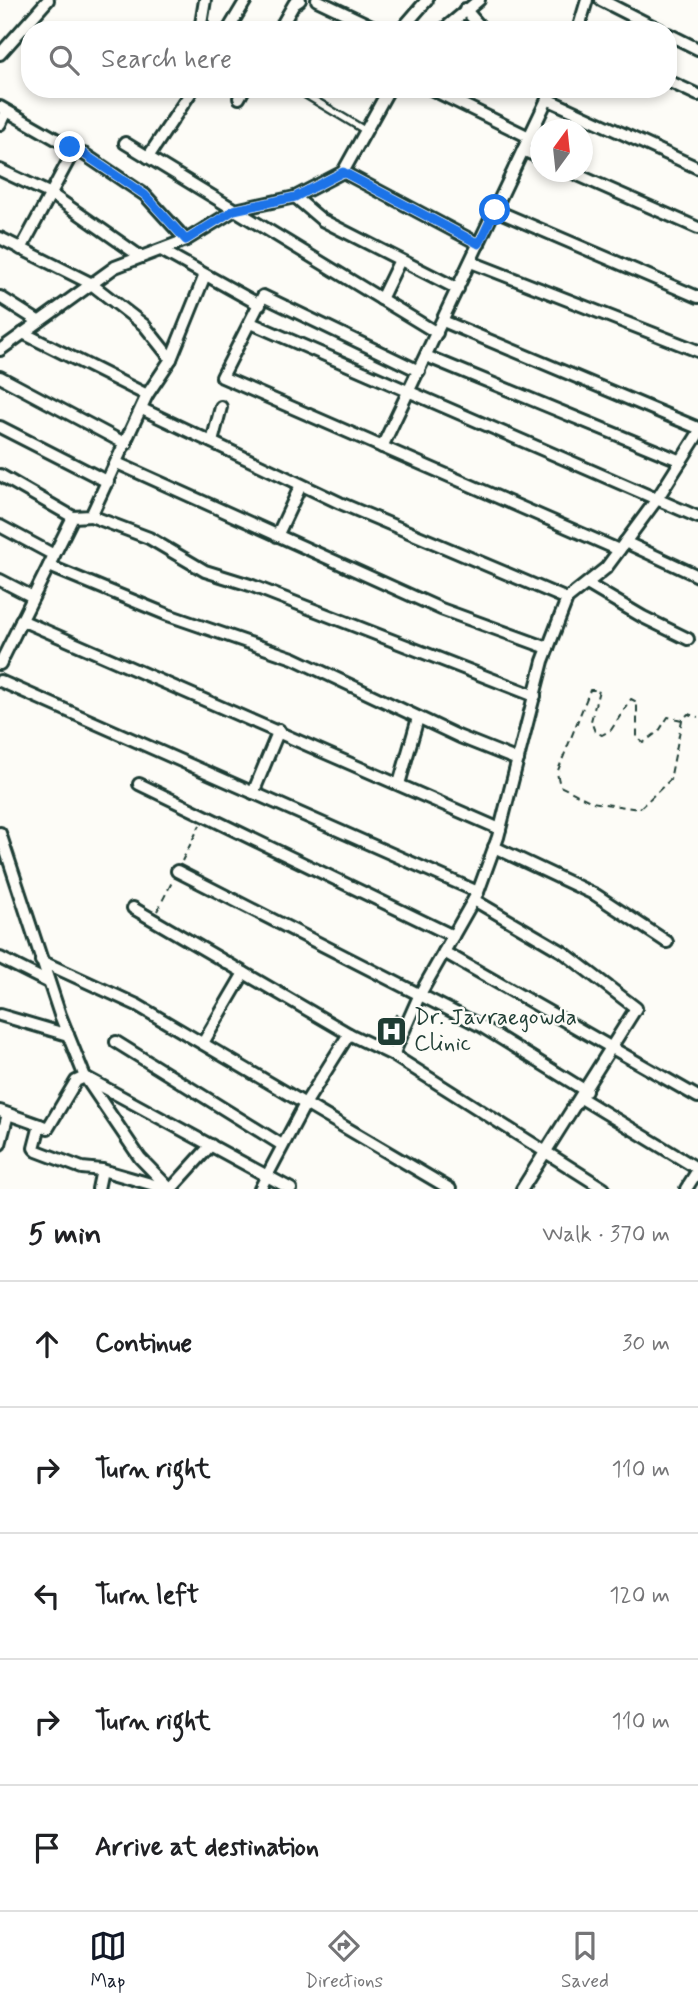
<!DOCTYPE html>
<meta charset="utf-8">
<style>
:root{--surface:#fff;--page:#f2f2f2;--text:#202124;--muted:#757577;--line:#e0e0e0;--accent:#111827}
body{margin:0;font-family:Mynerve,sans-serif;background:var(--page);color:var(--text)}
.compass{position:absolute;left:530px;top:119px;width:63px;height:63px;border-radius:50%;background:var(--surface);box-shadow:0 4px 10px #0003;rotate:15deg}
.stop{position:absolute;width:21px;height:21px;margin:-16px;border:5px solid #1a73e8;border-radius:50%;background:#fff}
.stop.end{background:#1a73e8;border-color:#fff;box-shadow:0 2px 7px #0008}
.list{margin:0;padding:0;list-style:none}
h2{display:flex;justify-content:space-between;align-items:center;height:91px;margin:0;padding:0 28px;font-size:30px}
h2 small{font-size:23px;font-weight:400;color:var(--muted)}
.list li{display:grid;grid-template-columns:46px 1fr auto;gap:21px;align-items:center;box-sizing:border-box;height:126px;padding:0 28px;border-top:2px solid var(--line)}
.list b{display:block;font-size:26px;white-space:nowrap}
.list em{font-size:23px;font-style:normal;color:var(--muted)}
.icon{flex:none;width:38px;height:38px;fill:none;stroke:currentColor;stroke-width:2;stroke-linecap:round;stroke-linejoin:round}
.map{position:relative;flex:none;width:698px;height:1189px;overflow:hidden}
.search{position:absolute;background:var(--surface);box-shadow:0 4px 10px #0003;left:21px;right:21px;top:21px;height:77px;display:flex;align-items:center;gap:18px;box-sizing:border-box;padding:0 24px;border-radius:28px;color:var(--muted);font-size:26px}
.sheet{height:721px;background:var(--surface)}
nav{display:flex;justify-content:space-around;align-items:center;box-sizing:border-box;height:98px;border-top:2px solid var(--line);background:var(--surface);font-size:19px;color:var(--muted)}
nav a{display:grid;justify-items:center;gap:4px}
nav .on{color:var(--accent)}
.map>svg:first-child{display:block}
</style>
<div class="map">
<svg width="698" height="1189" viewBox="0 0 698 1189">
<rect width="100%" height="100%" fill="#fdfcf7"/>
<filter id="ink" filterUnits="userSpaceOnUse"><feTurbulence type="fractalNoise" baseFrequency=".0143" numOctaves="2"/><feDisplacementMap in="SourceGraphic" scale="14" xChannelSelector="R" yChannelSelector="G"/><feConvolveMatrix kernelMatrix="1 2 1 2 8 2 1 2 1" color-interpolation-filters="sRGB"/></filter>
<g filter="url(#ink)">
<!-- building -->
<path fill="#e3bd94" stroke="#1f3d34" stroke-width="2" d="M 396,1015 L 400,1019 L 391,1041 L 382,1034 Z"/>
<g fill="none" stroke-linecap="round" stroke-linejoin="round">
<defs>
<path id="service" d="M 306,95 L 366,131"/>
<g id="minor">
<path d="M 317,0 L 380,30"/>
<path d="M 601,0 L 660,30"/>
<path d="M 465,9 L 483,30"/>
<path d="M 200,30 L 205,0"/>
<path d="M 228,30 L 246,0"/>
<path d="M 279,30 L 294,4 L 300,0"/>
<path d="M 401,30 L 427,0"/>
<path d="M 443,30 L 479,0"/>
<path d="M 578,30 L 587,0"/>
<path d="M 668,34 L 698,49"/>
<path d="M 0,54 L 48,0"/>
<path d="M 668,81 L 698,95"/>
<path d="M 431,89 L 529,137"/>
<path d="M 239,98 L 244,89"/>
<path d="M 547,99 L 698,168"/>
<path d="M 0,107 L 70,147 L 73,152 L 21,249"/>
<path d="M 0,124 L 6,111"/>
<path d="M 125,143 L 437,333"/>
<path d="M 523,150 L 540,158"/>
<path d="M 73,152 L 84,154 L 145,195 L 186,240"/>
<path d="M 148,157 L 193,89"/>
<path d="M 0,170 L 51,194 L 141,257"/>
<path d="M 343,172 L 479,244"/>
<path d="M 571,172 L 698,228"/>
<path d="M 295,197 L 322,220 L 458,289"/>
<path d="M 495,210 L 698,297"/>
<path d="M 0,238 L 90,283 L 144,325 L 171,359"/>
<path d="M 161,250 L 260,305"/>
<path d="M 471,262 L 698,351"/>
<path d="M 0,297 L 38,321"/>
<path d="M 381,299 L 400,260"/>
<path d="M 443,321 L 698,428"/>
<path d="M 251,323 L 698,517"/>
<path d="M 23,333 L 147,395"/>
<path d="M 0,350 L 115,267 L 186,240 L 235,210 L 295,197 L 343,172 L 389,89"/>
<path d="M 426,356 L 681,461"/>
<path d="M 419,371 L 263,296 L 222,377 L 619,550"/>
<path d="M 0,377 L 126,444"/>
<path d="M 142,409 L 340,503 L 567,599"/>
<path d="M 0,427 L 108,482"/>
<path d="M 212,442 L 221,407"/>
<path d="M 382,447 L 552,89"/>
<path d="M 117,463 L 441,609 L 548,648"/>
<path d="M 0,475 L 73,517"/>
<path d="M 91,516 L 149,538 L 205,571 L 250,585 L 535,696"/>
<path d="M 0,526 L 54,555"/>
<path d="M 277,536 L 301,485"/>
<path d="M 625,542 L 698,576"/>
<path d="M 49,566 L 168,615 L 293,658 L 460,737 L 518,760"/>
<path d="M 0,580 L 33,597"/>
<path d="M 587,584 L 643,617 L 688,639"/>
<path d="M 21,620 L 500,829"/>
<path d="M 0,664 L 73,517 L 91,516 L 147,395 L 171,359 L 205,275"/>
<path d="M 0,681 L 478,892"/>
<path d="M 139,784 L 453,936"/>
<path d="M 399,784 L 418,718"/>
<path d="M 253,793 L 279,730"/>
<path d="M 0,833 L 60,1015 L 85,1077 L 140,1158 L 170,1189"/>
<path d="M 494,847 L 596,895 L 667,942"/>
<path d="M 177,871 L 481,1026 L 586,1091"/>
<path d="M 474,900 L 563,952 L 636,1008 L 522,1189"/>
<path d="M 133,908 L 349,1034 L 393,1055 L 604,1189"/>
<path d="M 444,952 L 698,1097"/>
<path d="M 0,958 L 48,982"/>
<path d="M 41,961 L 137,1005 L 450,1189"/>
<path d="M 0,1015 L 68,1035"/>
<path d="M 116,1042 L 282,1145"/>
<path d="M 203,1043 L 244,973"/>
<path d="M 393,1055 L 420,994 L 478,892 L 498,837 L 543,661 L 567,599 L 606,568 L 657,499 L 698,434"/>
<path d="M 581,1098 L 698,1169"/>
<path d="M 0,1111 L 48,1128 L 76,1081 L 85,1077 L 291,1189"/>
<path d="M 40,1125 L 34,1148 L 37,1151 L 82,1168 L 102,1170 L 98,1189"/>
<path d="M 0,1144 L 8,1114"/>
<path d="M 102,1170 L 168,1189"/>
<path d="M 171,1189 L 211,1145"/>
<path d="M 260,1189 L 305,1104 L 349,1034"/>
<path d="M 686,1189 L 698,1170"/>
</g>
</defs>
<!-- service casing -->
<use href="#service" stroke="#1f3d34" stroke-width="10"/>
<!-- minor casing -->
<use href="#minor" stroke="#1f3d34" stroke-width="16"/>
<!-- path -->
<g stroke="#1f3d34" stroke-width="2" stroke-dasharray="7 5" stroke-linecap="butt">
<path d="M 682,720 L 668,717 L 659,731 L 643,743 L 637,737 L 637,702 L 631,699 L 611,730 L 602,735 L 595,732 L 591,721 L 599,690 L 590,690 L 557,773 L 560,786 L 592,802 L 639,809 L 670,780 L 682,720 L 688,714 L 698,717"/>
<path d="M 182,861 L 200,825"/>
<path d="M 157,911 L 172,882"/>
</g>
<!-- service -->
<use href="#service" stroke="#fdfcf7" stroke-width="5"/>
<!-- minor -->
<use href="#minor" stroke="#fdfcf7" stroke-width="10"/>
</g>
</g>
<g fill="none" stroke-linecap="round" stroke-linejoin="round" filter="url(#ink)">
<!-- route -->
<path stroke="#1a73e8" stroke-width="9" d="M 70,147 L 74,152 L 84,154 L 145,195 L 186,240 L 234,210 L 295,197 L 343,172 L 479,244 L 495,210"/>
</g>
<!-- icons -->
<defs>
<symbol id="hospital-square" viewBox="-11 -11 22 22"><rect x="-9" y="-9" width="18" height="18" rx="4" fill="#1f3d34" stroke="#fdfcf7"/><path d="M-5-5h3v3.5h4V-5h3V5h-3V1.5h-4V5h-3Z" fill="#fff"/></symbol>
</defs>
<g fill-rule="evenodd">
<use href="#hospital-square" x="374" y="1014" width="35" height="35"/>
</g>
<g text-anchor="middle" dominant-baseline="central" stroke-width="5" stroke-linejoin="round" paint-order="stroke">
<!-- poi labels -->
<g font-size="23" fill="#1f3d34" stroke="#fdfcf7" text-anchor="start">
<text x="414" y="1018">Dr. Javraegowda<tspan x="414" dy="26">Clinic</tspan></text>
</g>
</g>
</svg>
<svg class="compass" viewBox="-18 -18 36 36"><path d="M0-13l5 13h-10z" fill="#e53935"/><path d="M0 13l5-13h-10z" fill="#757577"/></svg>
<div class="stop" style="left:495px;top:210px"></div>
<div class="stop end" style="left:70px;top:147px"></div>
<div class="search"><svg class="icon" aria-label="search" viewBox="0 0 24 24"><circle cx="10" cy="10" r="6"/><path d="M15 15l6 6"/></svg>Search here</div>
</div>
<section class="sheet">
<h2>5 min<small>Walk · 370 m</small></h2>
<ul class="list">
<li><svg class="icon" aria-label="ahead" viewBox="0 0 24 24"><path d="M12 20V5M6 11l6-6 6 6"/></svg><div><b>Continue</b></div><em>30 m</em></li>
<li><svg class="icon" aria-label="right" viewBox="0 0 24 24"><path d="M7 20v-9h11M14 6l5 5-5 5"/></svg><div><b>Turn right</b></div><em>110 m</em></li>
<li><svg class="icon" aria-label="left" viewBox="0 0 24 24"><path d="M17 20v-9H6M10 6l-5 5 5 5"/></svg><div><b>Turn left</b></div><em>120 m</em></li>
<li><svg class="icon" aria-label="right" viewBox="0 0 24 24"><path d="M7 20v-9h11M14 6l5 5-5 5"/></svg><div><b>Turn right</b></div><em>110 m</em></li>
<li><svg class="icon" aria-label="arrive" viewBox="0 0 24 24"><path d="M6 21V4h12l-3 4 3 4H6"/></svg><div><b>Arrive at destination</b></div></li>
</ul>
</section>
<nav>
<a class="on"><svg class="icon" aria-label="map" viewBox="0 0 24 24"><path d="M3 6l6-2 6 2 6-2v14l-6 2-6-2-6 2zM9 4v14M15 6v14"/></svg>Map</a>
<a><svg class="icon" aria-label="directions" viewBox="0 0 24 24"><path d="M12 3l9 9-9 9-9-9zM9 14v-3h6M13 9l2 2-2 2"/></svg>Directions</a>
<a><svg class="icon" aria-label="saved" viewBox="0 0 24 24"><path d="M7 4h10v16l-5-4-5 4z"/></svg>Saved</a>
</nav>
